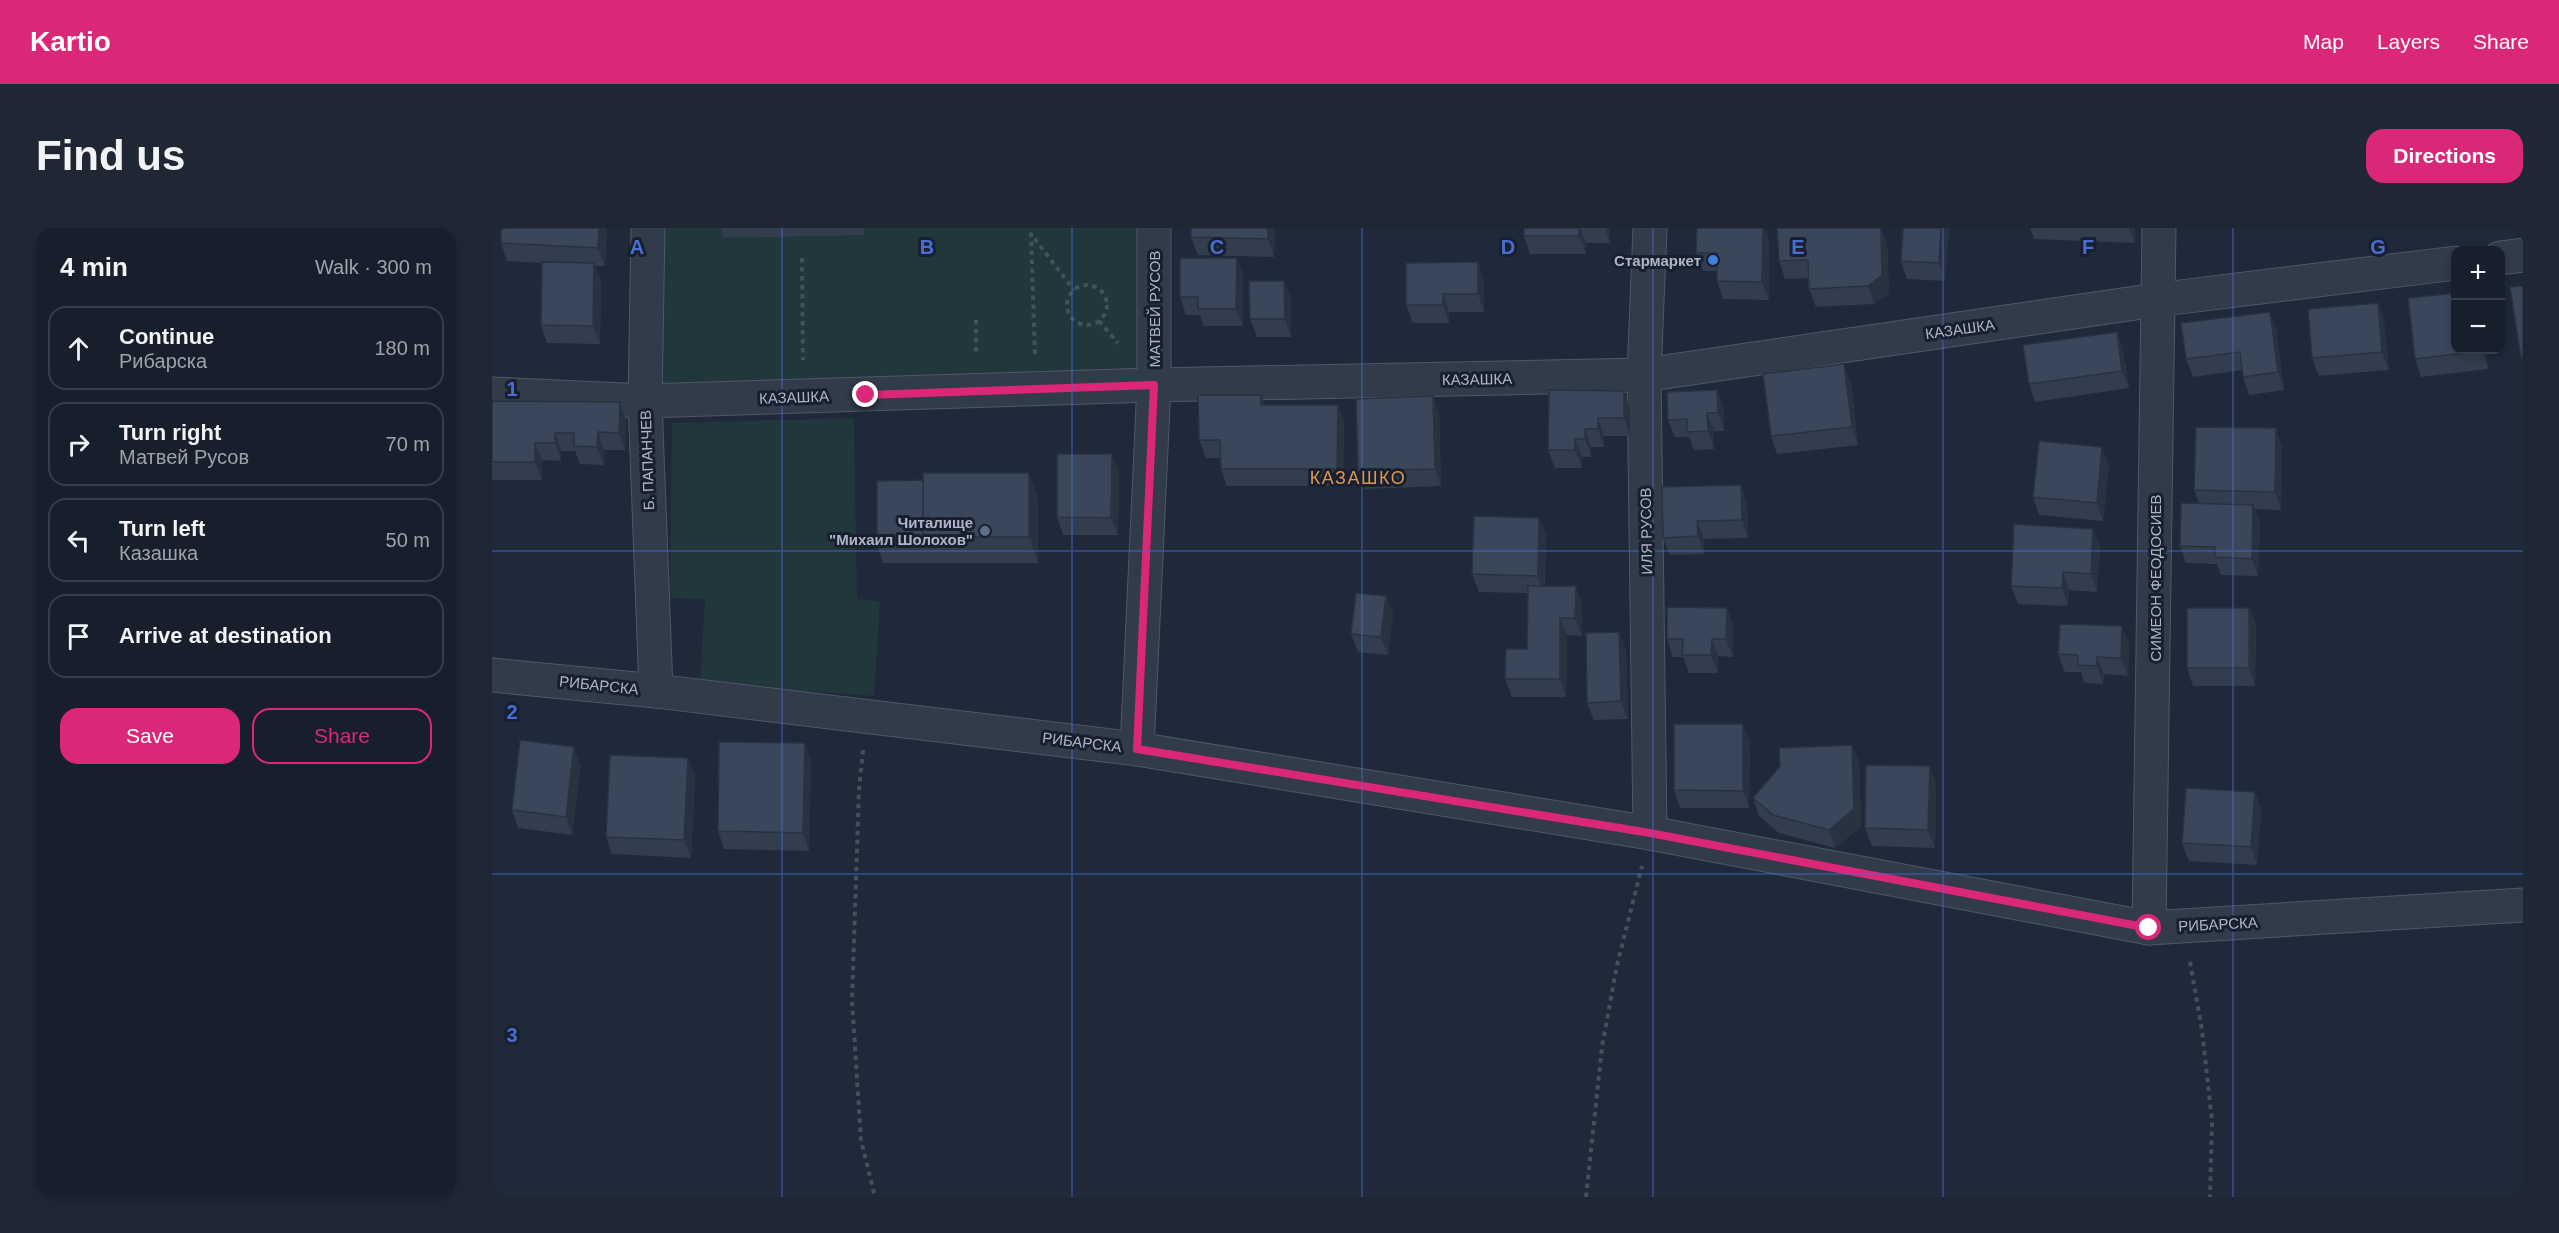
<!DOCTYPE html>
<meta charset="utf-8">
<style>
:root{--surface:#171f2c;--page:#202734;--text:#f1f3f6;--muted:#9ea2a9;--line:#363d48;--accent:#db2777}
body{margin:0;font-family:Helvetica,sans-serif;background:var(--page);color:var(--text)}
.controls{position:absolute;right:18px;top:18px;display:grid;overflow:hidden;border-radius:12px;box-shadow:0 3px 9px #0003}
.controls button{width:54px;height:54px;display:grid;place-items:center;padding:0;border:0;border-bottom:2px solid var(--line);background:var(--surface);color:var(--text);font:30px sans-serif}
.stop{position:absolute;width:18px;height:18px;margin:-14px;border:4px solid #db2777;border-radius:50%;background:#fff}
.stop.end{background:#db2777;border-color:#fff;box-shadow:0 2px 6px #0008}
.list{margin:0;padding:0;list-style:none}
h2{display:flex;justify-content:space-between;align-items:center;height:78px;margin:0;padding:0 24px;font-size:26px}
h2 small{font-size:20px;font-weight:400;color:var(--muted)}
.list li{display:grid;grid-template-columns:39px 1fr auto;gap:18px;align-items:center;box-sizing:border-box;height:84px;margin:0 12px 12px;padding:0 12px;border:2px solid var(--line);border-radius:18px}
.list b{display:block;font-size:22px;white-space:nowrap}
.list p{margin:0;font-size:20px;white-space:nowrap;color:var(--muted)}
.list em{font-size:20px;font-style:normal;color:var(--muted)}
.actions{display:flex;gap:12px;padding:18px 24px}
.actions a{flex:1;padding:14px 0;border:2px solid var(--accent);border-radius:18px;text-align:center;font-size:21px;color:var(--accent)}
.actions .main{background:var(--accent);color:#fff}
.icon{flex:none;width:33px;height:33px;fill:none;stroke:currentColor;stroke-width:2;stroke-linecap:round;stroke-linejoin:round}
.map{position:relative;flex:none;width:2031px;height:969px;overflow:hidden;border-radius:18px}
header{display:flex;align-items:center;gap:36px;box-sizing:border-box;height:84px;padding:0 30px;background:var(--accent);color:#fff}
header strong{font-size:28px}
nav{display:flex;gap:33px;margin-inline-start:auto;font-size:21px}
.intro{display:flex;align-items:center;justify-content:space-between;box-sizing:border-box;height:144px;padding:0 36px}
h1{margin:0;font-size:42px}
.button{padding:15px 27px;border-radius:18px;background:var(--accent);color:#fff;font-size:21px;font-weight:700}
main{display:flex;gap:36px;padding:0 36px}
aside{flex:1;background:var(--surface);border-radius:18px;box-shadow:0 3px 9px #0003}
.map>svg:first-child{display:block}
</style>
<header>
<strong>Kartio</strong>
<nav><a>Map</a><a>Layers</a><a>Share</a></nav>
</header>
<div class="intro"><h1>Find us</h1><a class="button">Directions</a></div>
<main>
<aside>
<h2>4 min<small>Walk · 300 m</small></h2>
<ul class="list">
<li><svg class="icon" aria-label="ahead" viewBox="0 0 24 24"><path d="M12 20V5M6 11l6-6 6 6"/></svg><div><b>Continue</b><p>Рибарска</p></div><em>180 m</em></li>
<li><svg class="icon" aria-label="right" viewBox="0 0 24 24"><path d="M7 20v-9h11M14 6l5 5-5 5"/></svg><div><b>Turn right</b><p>Матвей Русов</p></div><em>70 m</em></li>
<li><svg class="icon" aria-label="left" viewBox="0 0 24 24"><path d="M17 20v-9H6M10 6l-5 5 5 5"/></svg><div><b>Turn left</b><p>Казашка</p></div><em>50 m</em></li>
<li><svg class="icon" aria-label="arrive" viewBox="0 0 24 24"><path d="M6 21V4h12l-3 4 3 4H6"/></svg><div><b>Arrive at destination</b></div></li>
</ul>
<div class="actions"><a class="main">Save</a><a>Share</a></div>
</aside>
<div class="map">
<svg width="2031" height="969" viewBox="0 0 2031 969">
<rect width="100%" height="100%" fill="#1f293a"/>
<!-- green -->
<g fill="#21373b">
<path d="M 165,0 L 651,0 L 652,145 L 160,160 Z"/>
<path d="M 362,190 L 365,371 L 388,373 L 382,468 L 208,456 L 213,371 L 178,370 L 180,195 Z"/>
</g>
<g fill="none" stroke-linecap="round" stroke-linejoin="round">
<defs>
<g id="street">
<path d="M 156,0 L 153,173 L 164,463"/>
<path d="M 2008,30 L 2031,27"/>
<path d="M 0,166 L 153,173 L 662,157 L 1152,147 L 1664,72 L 1964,35"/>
<path d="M 0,447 L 164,463 L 645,521 L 1158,605 L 1657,700 L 2031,677"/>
<path d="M 645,521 L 662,157 L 662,0"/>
<path d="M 1158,605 L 1152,147 L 1158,0"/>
<path d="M 1657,700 L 1667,0"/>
</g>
</defs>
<!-- street casing -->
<use href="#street" stroke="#505868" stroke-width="35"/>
<!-- path -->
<g stroke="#3e5459" stroke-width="4" stroke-dasharray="4.5 4.5" stroke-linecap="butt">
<path d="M 310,30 L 311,132"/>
<circle cx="595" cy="77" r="20"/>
<path d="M 484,92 L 484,127"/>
<path d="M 607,93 L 626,115"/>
<path d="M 543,126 L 539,6 L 582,62"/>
<path d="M 371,522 L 367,561 L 360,773 L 369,912 L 383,969"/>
<path d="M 1698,734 L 1710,802 L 1720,893 L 1718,969"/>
<path d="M 1094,969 L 1110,819 L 1125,737 L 1150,638"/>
</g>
<!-- street -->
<use href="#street" stroke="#323b4a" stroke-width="33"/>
</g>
<!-- wall -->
<g fill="#323d4e">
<path d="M 9,0 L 115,0 L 113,38 L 103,38 L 109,53 L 108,116 L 55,115 L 49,97 L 50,35 L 15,33 L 9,15 Z"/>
<path d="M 229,0 L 372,0 L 372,7 L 232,10 Z"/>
<path d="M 699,0 L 783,0 L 782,29 L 706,27 L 699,9 Z"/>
<path d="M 1032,0 L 1118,0 L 1118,15 L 1094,15 L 1094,26 L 1038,26 L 1032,8 Z"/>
<path d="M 1411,0 L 1457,0 L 1453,53 L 1415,51 L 1409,33 Z"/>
<path d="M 1538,0 L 1643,0 L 1643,15 L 1542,11 Z"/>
<path d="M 1277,12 L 1277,72 L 1231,71 L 1225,53 L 1225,43 L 1211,43 L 1204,25 Z"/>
<path d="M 1395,16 L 1397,65 L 1382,76 L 1324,79 L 1317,61 L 1317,50 L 1293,51 L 1287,33 Z"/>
<path d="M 745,30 L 751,48 L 751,98 L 712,98 L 708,87 L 694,87 L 688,69 Z"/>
<path d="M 992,52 L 992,84 L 957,84 L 957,95 L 921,95 L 914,77 Z"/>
<path d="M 792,53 L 799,70 L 799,109 L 765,109 L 758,91 Z"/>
<path d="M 1886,75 L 1892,93 L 1897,142 L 1827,148 L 1820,130 Z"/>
<path d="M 1778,84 L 1784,101 L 1792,162 L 1757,167 L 1751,149 L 1750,142 L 1701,149 L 1694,131 Z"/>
<path d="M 1625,104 L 1631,121 L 1637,160 L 1543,174 L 1537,156 Z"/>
<path d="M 1964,122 L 1994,122 L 1996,141 L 1929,149 L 1923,131 Z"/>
<path d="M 1359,154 L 1366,217 L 1285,226 L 1279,208 Z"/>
<path d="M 1057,162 L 1138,181 L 1138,208 L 1112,208 L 1112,219 L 1099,219 L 1099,229 L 1090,229 L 1090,240 L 1063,240 L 1056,222 Z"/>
<path d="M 1225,162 L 1232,180 L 1232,203 L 1222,203 L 1222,221 L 1202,222 L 1197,209 L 1183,209 L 1176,192 Z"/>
<path d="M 769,167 L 773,177 L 846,177 L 852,195 L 852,258 L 735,258 L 729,241 L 728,230 L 714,230 L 707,212 Z"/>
<path d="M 0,173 L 134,192 L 133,222 L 112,222 L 112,237 L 88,236 L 83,223 L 69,223 L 69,233 L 50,232 L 50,252 L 0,252 Z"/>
<path d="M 947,186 L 949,258 L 873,261 L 866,243 Z"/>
<path d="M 1790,218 L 1789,282 L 1763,281 L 1768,294 L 1766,348 L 1729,347 L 1725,336 L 1694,335 L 1688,318 L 1707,275 L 1702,262 Z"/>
<path d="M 1617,237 L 1611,293 L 1547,287 L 1541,269 Z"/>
<path d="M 627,244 L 626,307 L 571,307 L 565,289 Z"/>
<path d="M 1170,259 L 1255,275 L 1256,310 L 1212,311 L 1212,326 L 1178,327 L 1171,310 Z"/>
<path d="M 546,270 L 546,335 L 391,335 L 385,317 Z"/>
<path d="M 1047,290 L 1054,307 L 1053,358 L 1090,376 L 1090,408 L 1075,407 L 1074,469 L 1020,469 L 1013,451 L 1035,421 L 1036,365 L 987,364 L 980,346 Z"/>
<path d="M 1601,301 L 1608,319 L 1605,364 L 1577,362 L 1576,378 L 1526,376 L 1519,358 Z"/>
<path d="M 894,368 L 901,386 L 896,427 L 866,424 L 859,406 Z"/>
<path d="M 1235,380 L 1241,397 L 1241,429 L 1226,428 L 1226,445 L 1197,445 L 1191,429 L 1181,429 L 1175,411 Z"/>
<path d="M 1757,380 L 1764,397 L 1763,458 L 1701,458 L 1695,440 Z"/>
<path d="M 1127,404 L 1134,422 L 1136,491 L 1102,492 L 1095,475 Z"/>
<path d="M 1637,416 L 1636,448 L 1612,446 L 1611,456 L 1592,455 L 1589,444 L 1573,444 L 1566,426 Z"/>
<path d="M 1251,496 L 1258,514 L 1257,580 L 1188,580 L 1182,562 Z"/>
<path d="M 1360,517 L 1367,535 L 1369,599 L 1343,620 L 1287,605 L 1267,588 L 1261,570 Z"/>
<path d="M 196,530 L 203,548 L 199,630 L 120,626 L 114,609 Z"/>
<path d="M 319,533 L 317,623 L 232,621 L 226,603 Z"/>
<path d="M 89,537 L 80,607 L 26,600 L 20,582 Z"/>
<path d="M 1444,556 L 1443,620 L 1380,618 L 1373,600 Z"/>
<path d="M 1763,564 L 1769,582 L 1765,637 L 1697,633 L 1690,615 Z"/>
</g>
<!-- shaded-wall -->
<g fill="#293240">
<path d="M 107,0 L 115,0 L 113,38 L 106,20 Z"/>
<path d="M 776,0 L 783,0 L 782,29 L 776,11 Z"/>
<path d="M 1087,0 L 1088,0 L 1094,15 L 1094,26 L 1087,8 Z"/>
<path d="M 1113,0 L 1118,0 L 1118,15 Z"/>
<path d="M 1271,0 L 1273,0 L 1277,12 L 1277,72 L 1270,54 Z"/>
<path d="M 1389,0 L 1395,16 L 1397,65 L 1382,76 L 1376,58 Z"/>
<path d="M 1449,0 L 1457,0 L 1453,53 L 1447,35 Z"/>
<path d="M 1637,0 L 1643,0 L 1643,15 Z"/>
<path d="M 745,30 L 751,48 L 751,98 L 744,81 Z"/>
<path d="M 986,34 L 992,52 L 992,84 L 986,66 Z"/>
<path d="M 102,35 L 109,53 L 108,116 L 101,98 Z"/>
<path d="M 792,53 L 799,70 L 799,109 L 793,91 Z"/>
<path d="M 951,66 L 957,84 L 957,95 L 951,77 Z"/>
<path d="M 1886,75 L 1892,93 L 1897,142 L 1890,124 Z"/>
<path d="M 1778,84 L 1784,101 L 1792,162 L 1786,144 Z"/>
<path d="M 1625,104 L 1631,121 L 1637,160 L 1630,143 Z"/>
<path d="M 1989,122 L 1994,122 L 1996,141 L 1990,123 Z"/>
<path d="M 1352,136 L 1359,154 L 1366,217 L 1360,199 Z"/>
<path d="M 1225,162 L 1232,180 L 1232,203 L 1226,185 Z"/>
<path d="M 1132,163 L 1138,181 L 1138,208 L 1132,190 Z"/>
<path d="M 769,167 L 775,185 L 769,177 Z"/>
<path d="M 941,168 L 947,186 L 949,258 L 943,241 Z"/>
<path d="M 128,174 L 134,192 L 133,222 L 127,205 Z"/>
<path d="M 846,177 L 852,195 L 852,258 L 845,241 Z"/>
<path d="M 1215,185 L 1222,203 L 1222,221 L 1216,203 Z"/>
<path d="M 1106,190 L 1112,208 L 1112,219 L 1106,201 Z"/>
<path d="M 1784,200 L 1790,218 L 1789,282 L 1783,264 Z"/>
<path d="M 1093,201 L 1099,219 L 1099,229 L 1093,211 Z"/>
<path d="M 106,204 L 112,222 L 112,237 L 105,219 Z"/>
<path d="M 63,205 L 69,223 L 69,233 L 63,215 Z"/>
<path d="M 1083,211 L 1090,229 L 1090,240 L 1083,222 Z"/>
<path d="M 43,215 L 50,232 L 50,252 L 43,234 Z"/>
<path d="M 1610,219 L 1617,237 L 1611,293 L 1605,275 Z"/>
<path d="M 620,226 L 627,244 L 626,307 L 619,290 Z"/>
<path d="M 537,245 L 546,270 L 546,335 L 537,309 Z"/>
<path d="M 1249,257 L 1255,275 L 1256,310 L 1250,292 Z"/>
<path d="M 1761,277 L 1768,294 L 1766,348 L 1760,331 Z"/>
<path d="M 1047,290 L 1054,307 L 1052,366 L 1046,348 Z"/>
<path d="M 1205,293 L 1212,311 L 1212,326 L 1206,308 Z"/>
<path d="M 1601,301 L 1608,319 L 1605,364 L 1599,346 Z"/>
<path d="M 1571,344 L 1577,362 L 1576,378 L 1570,360 Z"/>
<path d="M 1084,358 L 1090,376 L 1090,408 L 1083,390 Z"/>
<path d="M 894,368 L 901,386 L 896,427 L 889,409 Z"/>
<path d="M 1235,380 L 1241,397 L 1241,429 L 1234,411 Z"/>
<path d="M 1757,380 L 1764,397 L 1763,458 L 1757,440 Z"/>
<path d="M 1068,390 L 1075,407 L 1074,469 L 1068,451 Z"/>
<path d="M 1630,398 L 1637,416 L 1636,448 L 1629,430 Z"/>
<path d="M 1127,404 L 1134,422 L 1136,491 L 1129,473 Z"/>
<path d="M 1220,411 L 1226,428 L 1226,445 L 1219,427 Z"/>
<path d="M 1605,429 L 1612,446 L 1611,456 L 1605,438 Z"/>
<path d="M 1251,496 L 1258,514 L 1257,580 L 1251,563 Z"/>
<path d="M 313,515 L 319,533 L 317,623 L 311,605 Z"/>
<path d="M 1360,517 L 1367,535 L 1369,599 L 1343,620 L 1337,602 Z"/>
<path d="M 82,519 L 89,537 L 80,607 L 74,589 Z"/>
<path d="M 196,530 L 203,548 L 199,630 L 192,612 Z"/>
<path d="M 1438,538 L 1444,556 L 1443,620 L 1436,602 Z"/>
<path d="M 1763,564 L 1769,582 L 1765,637 L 1759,619 Z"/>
</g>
<!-- building -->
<g fill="#3a475b" stroke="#293240" stroke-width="1.5">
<path d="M 9,0 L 107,0 L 106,20 L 9,15 Z"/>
<path d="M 699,0 L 776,0 L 776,11 L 699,9 Z"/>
<rect x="1032" y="0" width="55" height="8"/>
<path d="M 1205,0 L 1271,0 L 1270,54 L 1225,53 L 1225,25 L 1204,25 Z"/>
<path d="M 1285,0 L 1389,0 L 1390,47 L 1376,58 L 1317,61 L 1316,32 L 1287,33 Z"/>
<path d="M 1411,0 L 1449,0 L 1447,35 L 1409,33 Z"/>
<path d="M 688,30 L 745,30 L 744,81 L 706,81 L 706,69 L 688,69 Z"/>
<path d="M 50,34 L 102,35 L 101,98 L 49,97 Z"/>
<path d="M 986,34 L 986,66 L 951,66 L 951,77 L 914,77 L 914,35 Z"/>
<path d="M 757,53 L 792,53 L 793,91 L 758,91 Z"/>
<path d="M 2031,58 L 2031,129 L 2029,130 L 2018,59 Z"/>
<path d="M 1964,65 L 1964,122 L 1989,122 L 1990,123 L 1923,131 L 1916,70 Z"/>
<path d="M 1886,75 L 1890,124 L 1820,130 L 1816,81 Z"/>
<path d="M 1778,84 L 1786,144 L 1751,149 L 1748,124 L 1694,131 L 1689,95 Z"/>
<path d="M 1625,104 L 1630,143 L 1537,156 L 1531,117 Z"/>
<path d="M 1352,136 L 1360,199 L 1279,208 L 1271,146 Z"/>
<path d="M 1057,162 L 1132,163 L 1132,190 L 1106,190 L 1106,201 L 1093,201 L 1093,211 L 1083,211 L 1083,222 L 1056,222 Z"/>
<path d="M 1225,162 L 1226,185 L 1215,185 L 1216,203 L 1195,204 L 1195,191 L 1176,192 L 1175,164 Z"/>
<path d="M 706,167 L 769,167 L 769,177 L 846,177 L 845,241 L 729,241 L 728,212 L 707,212 Z"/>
<path d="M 941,168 L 943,241 L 866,243 L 864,171 Z"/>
<path d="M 0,173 L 128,174 L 127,205 L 106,204 L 105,219 L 82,218 L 82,205 L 63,205 L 63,215 L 43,215 L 43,234 L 0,234 Z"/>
<path d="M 1704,199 L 1784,200 L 1783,264 L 1702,262 Z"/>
<path d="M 1547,213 L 1610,219 L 1605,275 L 1541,269 Z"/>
<path d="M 565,226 L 620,226 L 619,290 L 565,289 Z"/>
<rect x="431" y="245" width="106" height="64"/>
<path d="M 431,252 L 431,309 L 434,317 L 385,317 L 385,253 Z"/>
<path d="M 1249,257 L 1250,292 L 1205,293 L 1206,308 L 1171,310 L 1170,259 Z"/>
<path d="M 1689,275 L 1761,277 L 1760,331 L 1723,329 L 1723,319 L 1688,318 Z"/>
<path d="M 982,288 L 1047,290 L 1046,348 L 980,346 Z"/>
<path d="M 1522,296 L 1601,301 L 1599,346 L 1571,344 L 1570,360 L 1519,358 Z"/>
<path d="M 1036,358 L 1084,358 L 1083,390 L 1068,390 L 1068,451 L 1013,451 L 1014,421 L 1035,421 Z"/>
<path d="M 864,365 L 894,368 L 889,409 L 859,406 Z"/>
<path d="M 1175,379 L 1235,380 L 1234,411 L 1220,411 L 1219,427 L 1190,427 L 1191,411 L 1175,411 Z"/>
<rect x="1695" y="380" width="62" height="60"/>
<path d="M 1568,396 L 1630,398 L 1629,430 L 1605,429 L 1605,438 L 1586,437 L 1586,427 L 1566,426 Z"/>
<path d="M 1127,404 L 1129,473 L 1095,475 L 1094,405 Z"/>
<path d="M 1182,496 L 1251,496 L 1251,563 L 1182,562 Z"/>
<path d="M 28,512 L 82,519 L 74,589 L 20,582 Z"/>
<path d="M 227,514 L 313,515 L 311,605 L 226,603 Z"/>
<path d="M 1360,517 L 1362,581 L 1337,602 L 1281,587 L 1261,570 L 1288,538 L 1287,520 Z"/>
<path d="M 118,527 L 196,530 L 192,612 L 114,609 Z"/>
<path d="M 1374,537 L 1438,538 L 1436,602 L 1373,600 Z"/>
<path d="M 1694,560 L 1763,564 L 1759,619 L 1690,615 Z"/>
</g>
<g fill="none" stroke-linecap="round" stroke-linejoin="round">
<!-- route -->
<path stroke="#db2777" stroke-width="8" d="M 374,167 L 662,157 L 645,521 L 1158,605 L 1657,700"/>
</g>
<!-- grid -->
<path fill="none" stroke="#486dd3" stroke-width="1.5" stroke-opacity="0.55" d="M 290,0 L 290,969M 580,0 L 580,969M 870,0 L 870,969M 1161,0 L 1161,969M 1451,0 L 1451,969M 1741,0 L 1741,969M 0,323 L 2031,323M 0,646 L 2031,646"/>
<!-- markers -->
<circle fill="#3f7fe0" stroke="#18202f" stroke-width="2" cx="1221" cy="32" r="6"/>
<circle fill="#5c6f8a" stroke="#18202f" stroke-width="2" cx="493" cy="303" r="6"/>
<g text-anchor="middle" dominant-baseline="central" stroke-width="6" stroke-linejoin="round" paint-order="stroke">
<!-- poi labels -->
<g font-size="15" font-weight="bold" fill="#adb5c7" stroke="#18202f" text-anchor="end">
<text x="1209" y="32">Стармаркет</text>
<text x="481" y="294">Читалище<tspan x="481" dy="17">"Михаил Шолохов"</tspan></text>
</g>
<!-- street labels -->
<g font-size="15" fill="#adb5c7" stroke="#18202f">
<text transform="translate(662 81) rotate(-90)">МАТВЕЙ РУСОВ</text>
<text transform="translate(1468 101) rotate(-8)">КАЗАШКА</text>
<text transform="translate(985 151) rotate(-1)">КАЗАШКА</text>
<text transform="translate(302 169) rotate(-2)">КАЗАШКА</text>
<text transform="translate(155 232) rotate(-92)">Б. ПАПАНЧЕВ</text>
<text transform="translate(1154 303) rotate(-91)">ИЛЯ РУСОВ</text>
<text transform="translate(1663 350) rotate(-90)">СИМЕОН ФЕОДОСИЕВ</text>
<text transform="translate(107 457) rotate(6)">РИБАРСКА</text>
<text transform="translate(590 514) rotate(7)">РИБАРСКА</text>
<text transform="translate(1726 696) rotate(-3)">РИБАРСКА</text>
</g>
<!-- quarter labels -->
<g font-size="18" letter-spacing="1.5" fill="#dd9551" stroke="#18202f">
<text x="866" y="250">КАЗАШКО</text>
</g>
</g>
<g font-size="20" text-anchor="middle" font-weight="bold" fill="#486dd3" stroke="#18202f" stroke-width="6" stroke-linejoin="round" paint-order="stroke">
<text x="145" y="26">A</text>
<text x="435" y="26">B</text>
<text x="725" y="26">C</text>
<text x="1016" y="26">D</text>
<text x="1306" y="26">E</text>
<text x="1596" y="26">F</text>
<text x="1886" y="26">G</text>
<text x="20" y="168">1</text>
<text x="20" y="491">2</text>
<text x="20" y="814">3</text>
</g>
</svg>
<div class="controls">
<button>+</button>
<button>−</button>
</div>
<div class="stop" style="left:1657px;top:700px"></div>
<div class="stop end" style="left:374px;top:167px"></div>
</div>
</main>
